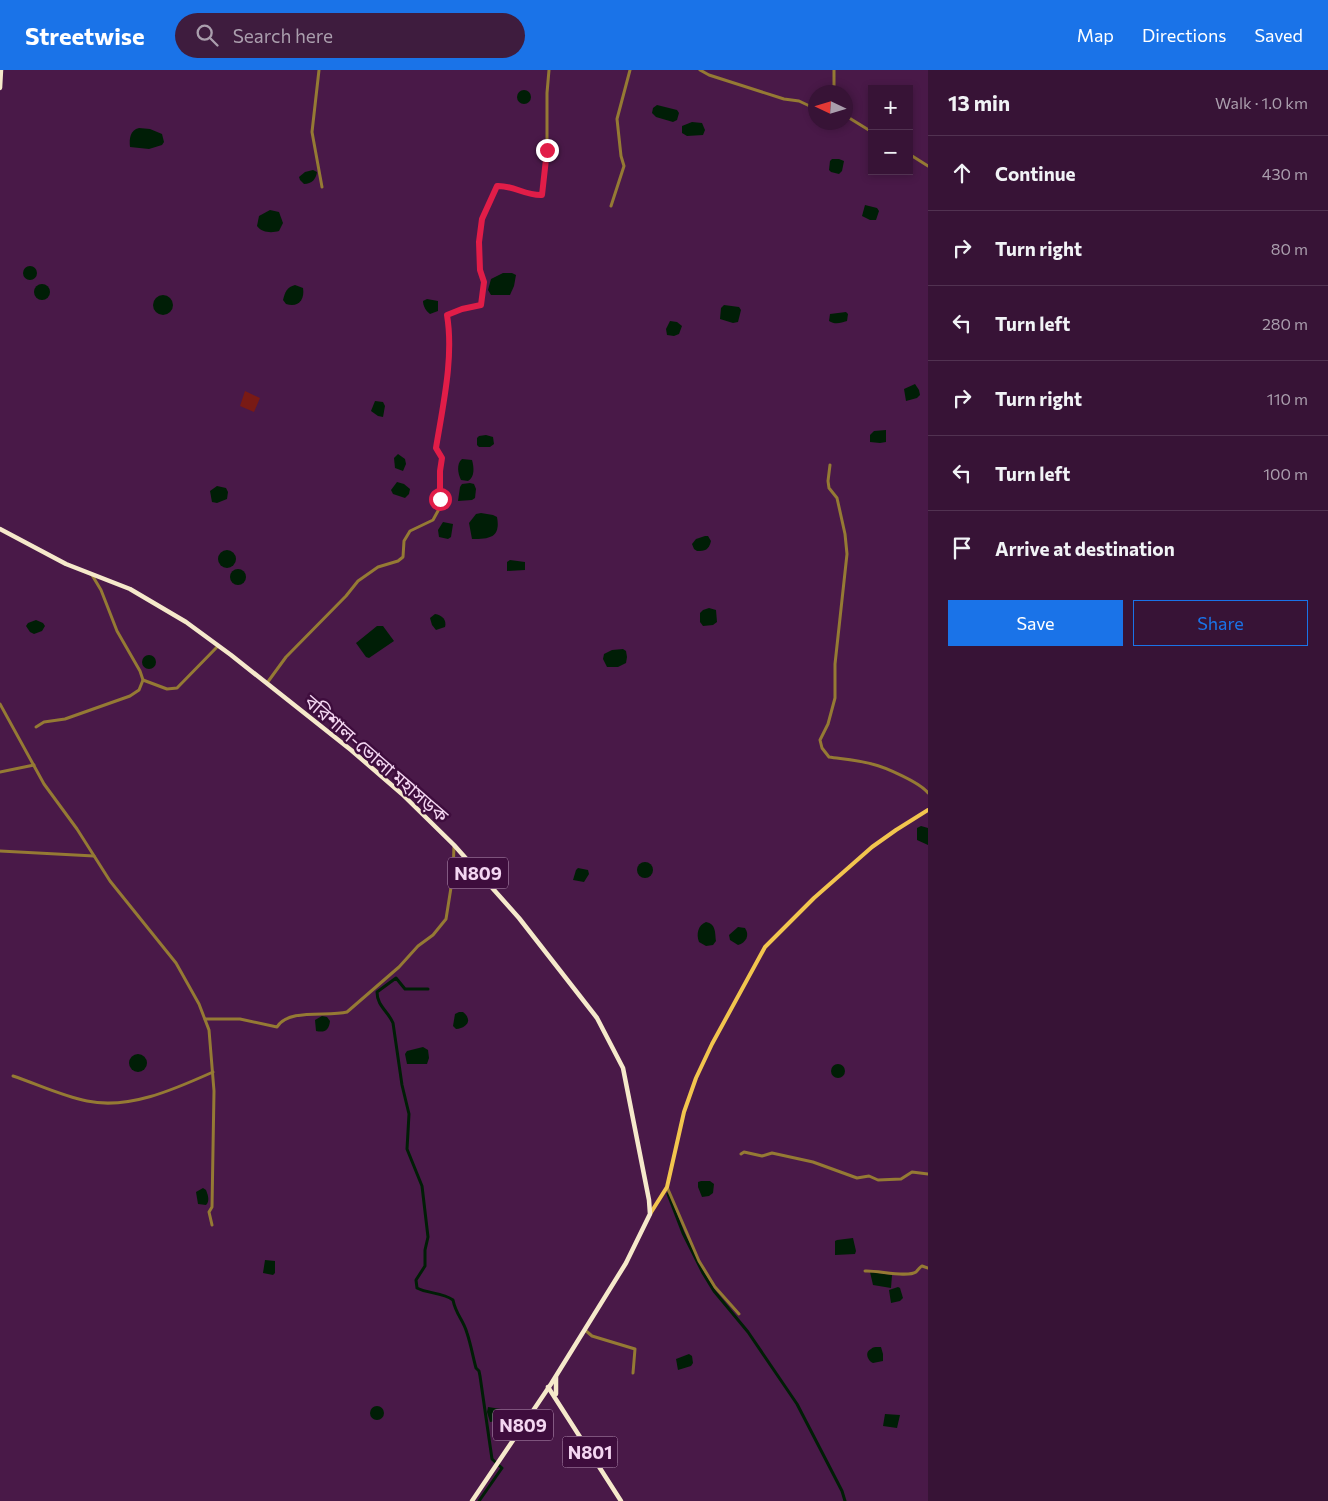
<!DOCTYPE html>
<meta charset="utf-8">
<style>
:root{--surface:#371336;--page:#3e1c3e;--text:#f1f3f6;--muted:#aa9ead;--line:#513251;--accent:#1a73e8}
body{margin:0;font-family:Commissioner,"Noto Sans Bengali",sans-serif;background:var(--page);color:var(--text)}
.controls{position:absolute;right:15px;top:15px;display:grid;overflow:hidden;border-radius:0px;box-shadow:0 2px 8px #0003}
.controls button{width:45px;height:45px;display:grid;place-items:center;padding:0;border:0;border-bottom:1px solid var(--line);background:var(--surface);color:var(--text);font:25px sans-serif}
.compass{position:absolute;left:808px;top:15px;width:45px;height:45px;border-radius:50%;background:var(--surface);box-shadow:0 2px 8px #0003;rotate:274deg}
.stop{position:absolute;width:15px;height:15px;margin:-11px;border:4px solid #e11d48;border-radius:50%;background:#fff}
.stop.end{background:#e11d48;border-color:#fff;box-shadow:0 1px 5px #0008}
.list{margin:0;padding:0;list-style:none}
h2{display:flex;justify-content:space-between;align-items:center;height:65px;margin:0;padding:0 20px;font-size:21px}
h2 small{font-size:16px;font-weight:400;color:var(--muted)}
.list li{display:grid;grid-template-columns:32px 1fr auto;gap:15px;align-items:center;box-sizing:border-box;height:75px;padding:0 20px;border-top:1px solid var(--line)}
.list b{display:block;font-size:19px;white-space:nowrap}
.list em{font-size:16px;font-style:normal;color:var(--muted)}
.actions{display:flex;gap:10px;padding:15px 20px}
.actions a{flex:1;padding:11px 0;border:1px solid var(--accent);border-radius:0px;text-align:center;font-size:18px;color:var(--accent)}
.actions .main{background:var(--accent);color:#fff}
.icon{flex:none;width:28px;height:28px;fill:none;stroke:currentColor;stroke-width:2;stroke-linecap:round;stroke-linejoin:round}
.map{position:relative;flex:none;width:928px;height:1431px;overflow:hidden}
header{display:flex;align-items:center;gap:30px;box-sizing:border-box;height:70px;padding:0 25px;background:var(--accent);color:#fff}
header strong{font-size:24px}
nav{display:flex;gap:28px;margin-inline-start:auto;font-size:18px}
.search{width:350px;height:45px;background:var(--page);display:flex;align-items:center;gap:12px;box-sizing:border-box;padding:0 18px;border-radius:28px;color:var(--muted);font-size:19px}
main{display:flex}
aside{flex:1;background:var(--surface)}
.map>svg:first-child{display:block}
</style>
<header>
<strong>Streetwise</strong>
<div class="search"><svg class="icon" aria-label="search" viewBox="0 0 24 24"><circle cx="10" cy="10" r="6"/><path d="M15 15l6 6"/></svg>Search here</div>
<nav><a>Map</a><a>Directions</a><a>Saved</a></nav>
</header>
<main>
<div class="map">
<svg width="928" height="1431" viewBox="0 0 928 1431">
<rect width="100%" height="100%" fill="#491948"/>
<!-- green -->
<path fill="#791a15" d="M 245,321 L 260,328 L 254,342 L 240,336 Z"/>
<!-- water -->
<g fill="#001e06">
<circle cx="524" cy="27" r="7"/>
<path d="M 657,35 L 677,40 L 679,43 L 677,50 L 673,52 L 656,47 L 652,43 L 653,38 Z"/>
<path d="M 692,52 L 702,53 L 705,60 L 703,65 L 687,66 L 682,63 L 682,56 Z"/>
<path d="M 139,58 L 150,59 L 162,64 L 164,72 L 162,75 L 149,79 L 130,77 C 129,69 130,60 139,58 Z"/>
<path d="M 832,89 L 839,89 L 844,91 L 842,101 L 839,104 L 831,102 L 829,100 L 830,91 Z"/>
<path d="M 313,100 L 317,102 C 316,109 312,114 304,114 L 300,110 L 299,107 L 305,102 Z"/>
<path d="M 865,135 L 877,138 L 879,141 L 876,150 L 870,150 L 862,146 Z"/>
<path d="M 270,140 L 279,142 L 283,153 L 279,161 C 272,163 262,163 257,156 L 259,146 Z"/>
<circle cx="30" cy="203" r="7"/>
<path d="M 503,203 L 512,203 L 516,205 L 514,216 L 510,225 L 491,225 L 488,220 L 491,209 Z"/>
<circle cx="42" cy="222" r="8"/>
<path d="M 295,215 L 303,218 C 305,230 298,238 286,234 L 283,230 C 285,222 287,217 295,215 Z"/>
<circle cx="163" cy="235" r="10"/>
<path d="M 427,229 L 438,231 L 438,241 L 430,244 C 426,241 423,236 423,231 Z"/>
<path d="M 724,235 L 739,237 L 741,240 L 738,252 L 733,253 L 720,249 L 721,238 Z"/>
<path d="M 846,242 L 848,244 L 847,251 C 841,253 835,255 829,251 L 830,244 Z"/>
<path d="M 670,251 L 677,252 L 682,256 L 679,264 L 674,266 L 667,265 L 666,259 Z"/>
<path d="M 915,314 L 919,320 L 920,325 L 917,328 L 906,331 L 904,319 Z"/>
<path d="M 375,331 L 383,332 L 385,336 L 383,347 L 378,346 L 371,341 Z"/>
<path d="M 886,360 L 886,372 L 880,373 L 870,372 L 870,365 L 874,361 Z"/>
<path d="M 486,365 L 493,367 L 494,374 L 490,377 L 479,377 L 477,375 L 477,368 L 479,366 Z"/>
<path d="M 398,384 L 405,389 L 406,394 L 403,401 L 395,398 L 394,388 Z"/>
<path d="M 462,389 L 472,390 C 474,397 475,407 468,411 L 461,410 C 458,404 456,394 462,389 Z"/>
<path d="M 397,412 L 404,414 L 410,419 L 409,424 L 405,428 L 393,424 L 391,420 Z"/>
<path d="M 470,413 L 474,414 L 476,419 L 475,428 L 472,430 L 458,431 L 460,417 L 462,414 Z"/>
<path d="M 217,416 L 226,418 L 228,422 L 227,429 L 217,433 L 212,432 L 210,421 Z"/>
<path d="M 481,443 L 493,445 L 497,447 C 501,468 489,469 472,469 L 469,453 L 476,444 Z"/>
<path d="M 443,452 L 453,454 L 451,467 L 448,469 L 439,467 L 438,460 Z"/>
<path d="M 705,466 L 708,466 L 711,471 C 709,480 705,481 697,481 L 694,479 L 692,474 L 696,469 Z"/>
<circle cx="227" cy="489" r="9"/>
<path d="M 510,490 L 525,492 L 525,500 L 507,501 L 507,492 Z"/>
<circle cx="238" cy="507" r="8"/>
<path d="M 709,538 L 716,540 L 717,552 L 713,555 L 703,556 L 700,552 L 700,543 L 703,540 Z"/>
<path d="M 435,544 C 442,545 447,550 445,557 L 436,560 L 432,555 L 430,548 Z"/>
<path d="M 36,550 L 43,553 L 45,556 L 42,561 L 34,564 L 30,562 L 26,556 L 28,553 Z"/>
<path d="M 377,556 L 383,556 L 394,571 L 369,588 L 366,587 L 356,573 Z"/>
<path d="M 623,579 L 626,581 L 627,587 L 626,593 L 618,597 L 607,597 L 603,589 L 604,584 L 612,580 Z"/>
<circle cx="149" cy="592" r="7"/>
<path d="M 921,756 L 928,758 L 928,775 L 917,770 L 917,758 Z"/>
<circle cx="645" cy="800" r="8"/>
<path d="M 578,798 L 588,800 L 589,804 L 584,812 L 573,810 L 576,800 Z"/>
<path d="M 706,852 C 716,854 715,862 716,871 L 713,875 L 706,876 L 699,872 C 696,864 698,855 706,852 Z"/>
<path d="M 738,857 L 745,858 C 750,865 746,873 738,875 L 730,870 L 729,865 Z"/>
<path d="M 459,942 L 463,942 C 473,950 467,958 456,959 L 453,956 L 455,944 Z"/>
<path d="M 322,946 L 327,947 L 330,951 C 329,960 325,963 316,961 L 315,950 Z"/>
<path d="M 423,977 L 428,980 L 429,988 L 427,994 L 407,994 L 405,984 L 407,981 Z"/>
<circle cx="138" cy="993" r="9"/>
<circle cx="838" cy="1001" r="7"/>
<path d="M 701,1111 L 710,1111 L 714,1114 L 713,1123 L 709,1126 L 702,1127 L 698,1117 L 698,1112 Z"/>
<path d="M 203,1118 L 206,1120 C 208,1125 210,1131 206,1135 L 198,1134 L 196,1122 Z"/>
<path d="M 853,1168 L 856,1181 L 855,1184 L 835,1185 L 835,1171 L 837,1170 Z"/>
<path d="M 265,1190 L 275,1191 L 275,1203 L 273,1205 L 263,1203 Z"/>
<path d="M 870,1202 L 892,1205 L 891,1218 L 873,1215 Z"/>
<path d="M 898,1217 L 900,1218 L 903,1228 L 900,1231 L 891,1233 L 889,1220 Z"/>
<path d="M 878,1277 L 881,1277 L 883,1284 L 883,1291 L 873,1293 C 868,1291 864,1282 871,1279 C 873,1277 875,1277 878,1277 Z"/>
<path d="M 689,1284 L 692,1286 L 693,1293 L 691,1296 L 678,1300 L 676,1289 Z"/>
<circle cx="377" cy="1343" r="7"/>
<path d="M 488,1337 L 501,1339 L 501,1350 L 490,1352 L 487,1342 Z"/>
<path d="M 885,1344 L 900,1345 L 897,1358 L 883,1356 Z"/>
</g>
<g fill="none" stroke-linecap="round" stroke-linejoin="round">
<!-- canal -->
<g stroke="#001e06" stroke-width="3">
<path d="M 428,919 L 405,919 L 396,908 L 377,922 C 377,936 388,941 393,953 L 402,1015 L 409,1044 L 407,1079 L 422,1116 L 428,1167 L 425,1180 L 425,1196 L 416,1210 L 417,1218 C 428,1224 442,1222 453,1230 C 456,1245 463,1249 467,1263 C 471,1275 473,1287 476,1298 L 479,1301 L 480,1306 L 492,1389 L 502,1398 L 479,1431"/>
<path d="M 668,1124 L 683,1163 L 703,1203 L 714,1221 L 748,1262 L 797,1334 L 842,1421 L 845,1431"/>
</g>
<!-- minor -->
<g stroke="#957a34" stroke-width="3">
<path d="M 319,0 L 312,62 L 322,117"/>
<path d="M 700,0 L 709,5 L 784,29 L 799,31 L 816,39"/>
<path d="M 834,22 L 834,0"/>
<path d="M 846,46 L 872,62"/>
<path d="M 909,84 L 928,96"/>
<path d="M 611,136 L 624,96 L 621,86 L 617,49 L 630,0"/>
<path d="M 830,395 L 828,411 L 829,418 L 837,428 L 845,464 L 847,484 L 835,594 L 835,628 L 828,654 L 820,670 L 822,678 L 829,687 C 843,689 858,690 872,694 C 885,697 921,713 928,723"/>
<path d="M 143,610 L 167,619 L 177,618 L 218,576"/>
<path d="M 267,613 L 286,587 L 346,526 L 358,511 L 378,497 L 398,491 L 403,487 L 404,471 L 410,461 L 433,450 L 439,439 L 442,388 L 436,378 C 442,336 454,286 447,245 L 461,239 L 481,235 L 484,212 L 480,200 L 479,172 L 482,149 L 497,116 C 513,115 526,126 542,125 L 547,81 L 547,23 L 549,0"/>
<path d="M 0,634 L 44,714 L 77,759 L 110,811 L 176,893 L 199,934 L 209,960 L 214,1021 L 212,1137 L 209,1142 L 212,1155"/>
<path d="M 36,657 L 44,652 L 65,649 L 130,626 L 139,620 L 143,610 L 140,601 L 117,561 L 101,520 L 92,505"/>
<path d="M 0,702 L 34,695"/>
<path d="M 0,781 L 94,786"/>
<path d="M 205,949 L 240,949 L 277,957 C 288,938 328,947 347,942 L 399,897 L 418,876 L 433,865 L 446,849 L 453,805 L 454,775"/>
<path d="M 13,1006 C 37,1014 62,1026 87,1031 C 129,1040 175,1019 213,1002"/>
<path d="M 741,1084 L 744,1082 L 762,1086 L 772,1083 L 813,1092 L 857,1108 L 869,1106 L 878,1110 L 901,1109 L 912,1102 L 928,1104"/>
<path d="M 667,1117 L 699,1191 L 715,1217 L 739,1244"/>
<path d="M 865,1201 C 877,1200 907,1208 916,1202 C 917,1201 921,1196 922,1196 L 928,1198"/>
<path d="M 585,1260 L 592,1266 L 635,1279 L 633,1303"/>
</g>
<!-- major -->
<path stroke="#f2c54e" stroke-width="4" d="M 650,1144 L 667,1117 L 684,1042 L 696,1008 L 712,974 L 765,877 L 814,828 L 872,777 L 896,760 L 928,740"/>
<!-- highway -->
<g stroke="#f6e9cb" stroke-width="4.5">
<path d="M 0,18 L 1,0"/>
<path d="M 0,459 L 66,494 L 130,519 L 186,552 L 231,585 L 351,680 L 402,724 L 454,775 L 519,848 L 597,948 L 623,998 L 649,1130 L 650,1144 L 626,1193 L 551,1314 L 472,1431"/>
<path d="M 556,1307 L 556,1324"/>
<path d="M 548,1317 L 621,1431"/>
</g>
</g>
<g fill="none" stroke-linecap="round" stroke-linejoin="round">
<!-- route -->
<path stroke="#e11d48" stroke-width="6" d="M 440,429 L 440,401 L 442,388 L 436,378 C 443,335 454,287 447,245 L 462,239 L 481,235 L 484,212 L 480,200 L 479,172 L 482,149 L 497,116 C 513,115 526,126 542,125 L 547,80"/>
</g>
<g text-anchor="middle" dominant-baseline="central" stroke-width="5" stroke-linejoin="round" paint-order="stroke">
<!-- shield labels -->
<g fill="#3e0d3d" stroke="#bd9abc" stroke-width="1">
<rect x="448" y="787.5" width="60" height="31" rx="4"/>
<rect x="493" y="1339.5" width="60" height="31" rx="4"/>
<rect x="562.5" y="1366.5" width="55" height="31" rx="4"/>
</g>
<g font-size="18" font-weight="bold" fill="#f4d6f2">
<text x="478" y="803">N809</text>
<text x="523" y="1355">N809</text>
<text x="590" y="1382">N801</text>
</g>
<!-- street labels -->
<g font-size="19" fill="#f4d6f2" stroke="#3e0d3d">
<text transform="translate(377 688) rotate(41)">বরিশাল-ভোলা মহাসড়ক</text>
</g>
</g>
</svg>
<div class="controls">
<button>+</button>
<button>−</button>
</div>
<svg class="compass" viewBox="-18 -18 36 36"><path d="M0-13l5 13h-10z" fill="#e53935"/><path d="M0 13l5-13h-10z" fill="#aa9ead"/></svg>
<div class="stop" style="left:440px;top:429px"></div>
<div class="stop end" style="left:547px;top:80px"></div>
</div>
<aside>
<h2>13 min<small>Walk · 1.0 km</small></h2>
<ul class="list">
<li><svg class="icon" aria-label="ahead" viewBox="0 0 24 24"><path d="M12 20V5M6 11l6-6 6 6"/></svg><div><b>Continue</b></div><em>430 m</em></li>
<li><svg class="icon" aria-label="right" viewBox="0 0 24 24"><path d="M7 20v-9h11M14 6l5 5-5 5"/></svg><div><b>Turn right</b></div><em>80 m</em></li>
<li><svg class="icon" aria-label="left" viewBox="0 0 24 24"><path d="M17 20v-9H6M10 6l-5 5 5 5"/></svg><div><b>Turn left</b></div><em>280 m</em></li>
<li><svg class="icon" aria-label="right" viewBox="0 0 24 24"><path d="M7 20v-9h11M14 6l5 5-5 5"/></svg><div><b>Turn right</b></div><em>110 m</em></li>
<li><svg class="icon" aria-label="left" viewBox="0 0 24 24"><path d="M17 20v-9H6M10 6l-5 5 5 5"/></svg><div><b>Turn left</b></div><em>100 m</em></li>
<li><svg class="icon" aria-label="arrive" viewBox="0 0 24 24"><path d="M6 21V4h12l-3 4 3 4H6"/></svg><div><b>Arrive at destination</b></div></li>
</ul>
<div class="actions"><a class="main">Save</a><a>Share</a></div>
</aside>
</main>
